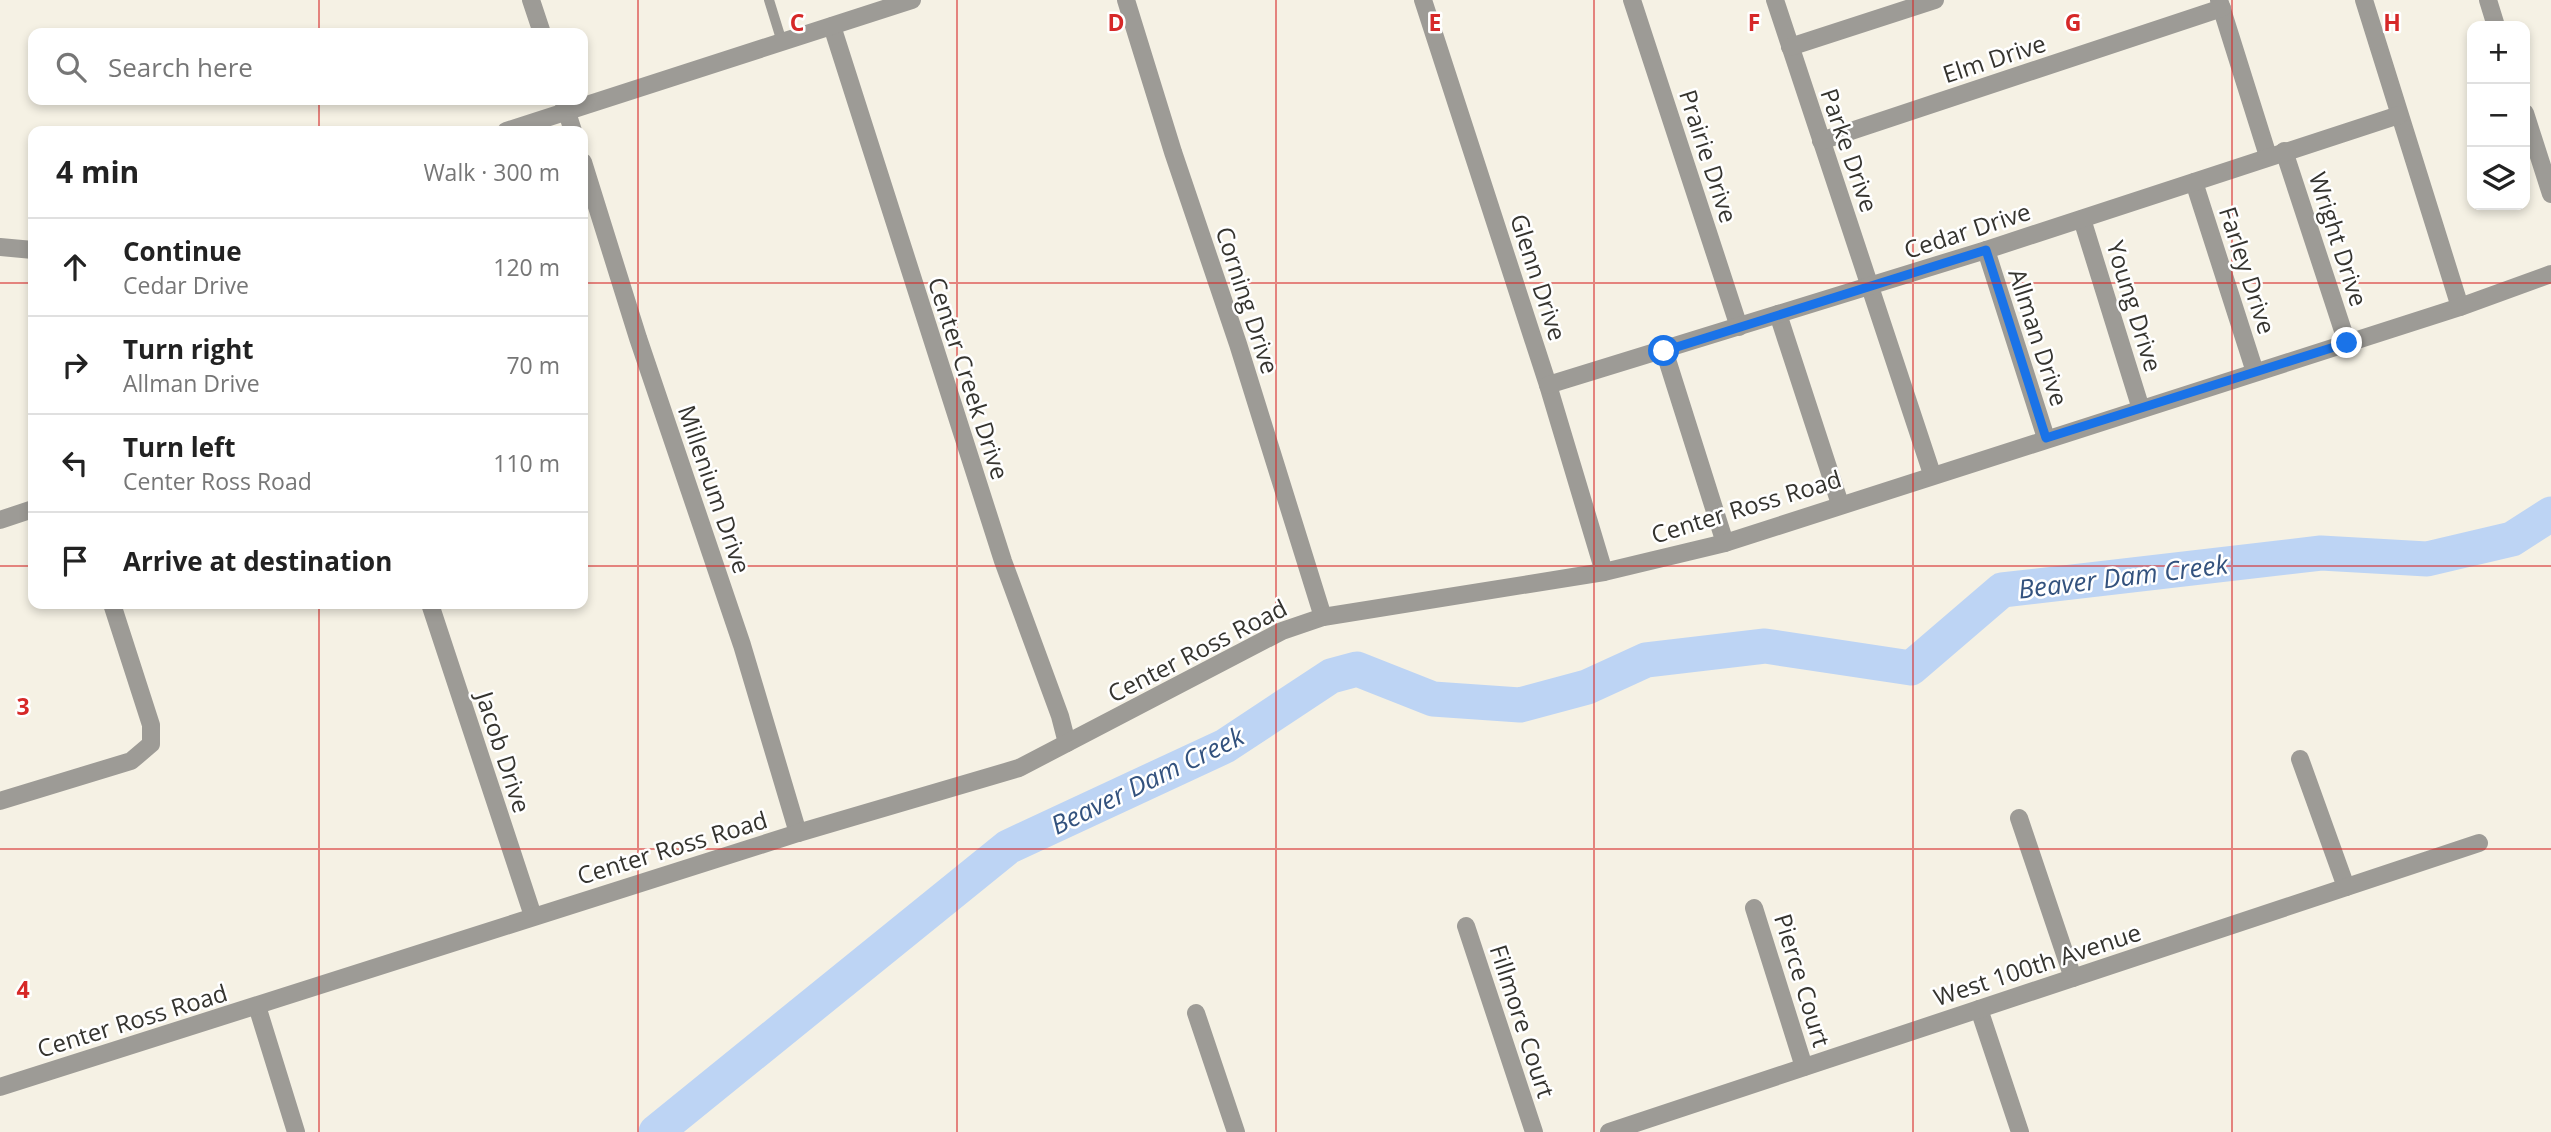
<!DOCTYPE html>
<meta charset="utf-8">
<style>
:root{--surface:#fff;--page:#f6f6f6;--text:#222;--muted:#767676;--line:#e0e0e0}
body{margin:0;font-family:"Open Sans",sans-serif;background:var(--page);color:var(--text)}
.controls{position:absolute;right:21px;top:21px;display:grid;overflow:hidden;border-radius:14px;box-shadow:0 4px 10px #0003}
.controls button{width:63px;height:63px;display:grid;place-items:center;padding:0;border:0;border-bottom:2px solid var(--line);background:var(--surface);color:var(--text);font:35px sans-serif}
.stop{position:absolute;width:21px;height:21px;margin:-16px;border:5px solid #1a73e8;border-radius:50%;background:#fff}
.stop.end{background:#1a73e8;border-color:#fff;box-shadow:0 2px 7px #0008}
.list{margin:0;padding:0;list-style:none}
h2{display:flex;justify-content:space-between;align-items:center;height:91px;margin:0;padding:0 28px;font-size:30px}
h2 small{font-size:23px;font-weight:400;color:var(--muted)}
.list li{display:grid;grid-template-columns:46px 1fr auto;gap:21px;align-items:center;box-sizing:border-box;height:98px;padding:0 28px;border-top:2px solid var(--line)}
.list b{display:block;font-size:26px;white-space:nowrap}
.list p{margin:0;font-size:23px;white-space:nowrap;color:var(--muted)}
.list em{font-size:23px;font-style:normal;color:var(--muted)}
.icon{flex:none;width:38px;height:38px;fill:none;stroke:currentColor;stroke-width:2;stroke-linecap:round;stroke-linejoin:round}
.map{position:relative;flex:none;width:2551px;height:1132px;overflow:hidden}
.search{position:absolute;background:var(--surface);box-shadow:0 4px 10px #0003;left:28px;top:28px;width:560px;height:77px;display:flex;align-items:center;gap:18px;box-sizing:border-box;padding:0 24px;border-radius:14px;color:var(--muted);font-size:26px}
.panel{position:absolute;background:var(--surface);box-shadow:0 4px 10px #0003;left:28px;top:126px;width:560px;height:483px;border-radius:14px}
.map>svg:first-child{display:block}
</style>
<div class="map">
<svg width="2551" height="1132" viewBox="0 0 2551 1132">
<rect width="100%" height="100%" fill="#f5f1e4"/>
<g fill="none" stroke-linecap="round" stroke-linejoin="round">
<!-- river -->
<path stroke="#bdd4f4" stroke-width="35" d="M 656,1132 L 1008,847 L 1225,746 L 1331,676 L 1357,669 L 1433,699 L 1520,705 L 1587,687 L 1646,660 L 1765,646 L 1911,668 L 2002,590 L 2321,553 L 2427,559 L 2512,539 L 2551,514"/>
<!-- service -->
<path stroke="#9d9b96" stroke-width="10" d="M 769,0 L 782,42"/>
<!-- minor -->
<g stroke="#9d9b96" stroke-width="18">
<path d="M 531,0 L 542,33"/>
<path d="M 1126,0 L 1173,152 L 1238,344 L 1323,617"/>
<path d="M 1423,0 L 1548,385 L 1604,572"/>
<path d="M 1632,0 L 1739,327"/>
<path d="M 1775,0 L 1932,474"/>
<path d="M 2219,0 L 2268,156"/>
<path d="M 2364,0 L 2460,307"/>
<path d="M 832,26 L 1003,561 L 1060,716 L 1067,743"/>
<path d="M 1790,47 L 1935,0"/>
<path d="M 563,100 L 573,131"/>
<path d="M 506,131 L 912,0"/>
<path d="M 1821,141 L 2222,8"/>
<path d="M 2284,151 L 2347,343"/>
<path d="M 583,162 L 638,338 L 742,645 L 798,833"/>
<path d="M 2194,182 L 2255,372"/>
<path d="M 2082,219 L 2141,409"/>
<path d="M 0,247 L 33,250"/>
<path d="M 1986,250 L 2046,438"/>
<path d="M 1778,314 L 1840,504"/>
<path d="M 1664,350 L 1725,543"/>
<path d="M 1548,385 L 1986,250 L 2399,115"/>
<path d="M 0,520 L 33,509"/>
<path d="M 430,604 L 533,916"/>
<path d="M 2300,759 L 2346,887"/>
<path d="M 0,801 L 131,761 L 151,744 L 151,725 L 112,604"/>
<path d="M 2019,818 L 2073,978"/>
<path d="M 1754,908 L 1804,1067"/>
<path d="M 1466,926 L 1534,1132"/>
<path d="M 257,1006 L 296,1132"/>
<path d="M 1979,1009 L 2020,1132"/>
<path d="M 1196,1013 L 1236,1132"/>
<path d="M 1609,1132 L 2479,843"/>
</g>
<!-- tertiary -->
<g stroke="#9d9b96" stroke-width="18">
<path d="M 2488,0 L 2496,26"/>
<path d="M 2525,113 L 2551,194"/>
<path d="M 0,1087 L 798,833 L 1019,768 L 1282,631 L 1323,617 L 1604,572 L 1725,543 L 2460,307 L 2551,274"/>
</g>
</g>
<g fill="none" stroke-linecap="round" stroke-linejoin="round">
<!-- route -->
<path stroke="#1a73e8" stroke-width="9" d="M 1664,351 L 1986,250 L 2046,438 L 2347,343"/>
</g>
<!-- grid -->
<path fill="none" stroke="#d62828" stroke-width="2" stroke-opacity="0.55" d="M 319,0 L 319,33M 638,0 L 638,1132M 957,0 L 957,1132M 1276,0 L 1276,1132M 1594,0 L 1594,1132M 1913,0 L 1913,1132M 2232,0 L 2232,1132M 319,100 L 319,131M 0,283 L 33,283M 583,283 L 2551,283M 0,566 L 33,566M 583,566 L 2551,566M 319,604 L 319,1132M 0,849 L 2551,849"/>
<g text-anchor="middle" dominant-baseline="central" stroke-width="5" stroke-linejoin="round" paint-order="stroke">
<!-- street labels -->
<g font-size="24" fill="#35342f" stroke="#fff">
<text transform="translate(1994 58) rotate(-18)">Elm Drive</text>
<text transform="translate(1850 150) rotate(71)">Parke Drive</text>
<text transform="translate(1709 156) rotate(72)">Prairie Drive</text>
<text transform="translate(1967 230) rotate(-18)">Cedar Drive</text>
<text transform="translate(2339 239) rotate(72)">Wright Drive</text>
<text transform="translate(2248 270) rotate(72)">Farley Drive</text>
<text transform="translate(1539 277) rotate(72)">Glenn Drive</text>
<text transform="translate(1248 300) rotate(72)">Corning Drive</text>
<text transform="translate(2135 306) rotate(73)">Young Drive</text>
<text transform="translate(2039 337) rotate(72)">Allman Drive</text>
<text transform="translate(969 378) rotate(72)">Center Creek Drive</text>
<text transform="translate(715 489) rotate(71)">Millenium Drive</text>
<text transform="translate(1746 506) rotate(-17)">Center Ross Road</text>
<text transform="translate(1197 650) rotate(-27)">Center Ross Road</text>
<text transform="translate(504 752) rotate(72)">Jacob Drive</text>
<text transform="translate(672 847) rotate(-17)">Center Ross Road</text>
<text transform="translate(2037 964) rotate(-18)">West 100th Avenue</text>
<text transform="translate(1803 980) rotate(73)">Pierce Court</text>
<text transform="translate(132 1020) rotate(-17)">Center Ross Road</text>
<text transform="translate(1523 1021) rotate(72)">Fillmore Court</text>
</g>
<!-- water labels -->
<g font-size="26" font-style="italic" fill="#33527e" stroke="#fff">
<text transform="translate(2123 576) rotate(-7)">Beaver Dam Creek</text>
<text transform="translate(1147 780) rotate(-26)">Beaver Dam Creek</text>
</g>
</g>
<g font-size="23" text-anchor="middle" font-weight="bold" fill="#d62828" stroke="#fff" stroke-width="5" stroke-linejoin="round" paint-order="stroke">
<text x="797" y="31">C</text>
<text x="1116" y="31">D</text>
<text x="1435" y="31">E</text>
<text x="1754" y="31">F</text>
<text x="2073" y="31">G</text>
<text x="2392" y="31">H</text>
<text x="23" y="715">3</text>
<text x="23" y="998">4</text>
</g>
</svg>
<div class="controls">
<button>+</button>
<button>−</button>
<button><svg class="icon" aria-label="layers" viewBox="0 0 24 24"><path d="M12 4l9 5-9 5-9-5zM3 14l9 5 9-5"/></svg></button>
</div>
<div class="stop" style="left:1664px;top:351px"></div>
<div class="stop end" style="left:2347px;top:343px"></div>
<div class="search"><svg class="icon" aria-label="search" viewBox="0 0 24 24"><circle cx="10" cy="10" r="6"/><path d="M15 15l6 6"/></svg>Search here</div>
<section class="panel">
<h2>4 min<small>Walk · 300 m</small></h2>
<ul class="list">
<li><svg class="icon" aria-label="ahead" viewBox="0 0 24 24"><path d="M12 20V5M6 11l6-6 6 6"/></svg><div><b>Continue</b><p>Cedar Drive</p></div><em>120 m</em></li>
<li><svg class="icon" aria-label="right" viewBox="0 0 24 24"><path d="M7 20v-9h11M14 6l5 5-5 5"/></svg><div><b>Turn right</b><p>Allman Drive</p></div><em>70 m</em></li>
<li><svg class="icon" aria-label="left" viewBox="0 0 24 24"><path d="M17 20v-9H6M10 6l-5 5 5 5"/></svg><div><b>Turn left</b><p>Center Ross Road</p></div><em>110 m</em></li>
<li><svg class="icon" aria-label="arrive" viewBox="0 0 24 24"><path d="M6 21V4h12l-3 4 3 4H6"/></svg><div><b>Arrive at destination</b></div></li>
</ul>
</section>
</div>
